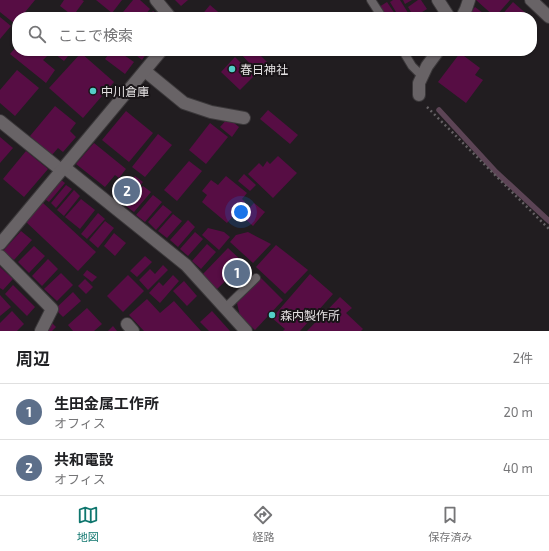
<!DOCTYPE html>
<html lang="ja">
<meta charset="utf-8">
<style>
:root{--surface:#fff;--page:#f2f2f2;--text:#202124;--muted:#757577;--line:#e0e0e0;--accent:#0f766e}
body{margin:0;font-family:"Exo 2","Noto Sans JP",sans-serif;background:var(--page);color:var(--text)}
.you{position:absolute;left:241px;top:212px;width:14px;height:14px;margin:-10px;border:3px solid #fff;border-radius:50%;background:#1a73e8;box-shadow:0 0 0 6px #1a73e833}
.badge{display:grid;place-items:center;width:26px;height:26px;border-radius:50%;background:var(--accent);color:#fff;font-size:13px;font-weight:700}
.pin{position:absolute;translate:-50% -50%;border:2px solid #fff;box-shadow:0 1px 4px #0006}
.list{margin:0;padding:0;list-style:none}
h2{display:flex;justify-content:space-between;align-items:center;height:52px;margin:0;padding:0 16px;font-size:17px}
h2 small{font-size:13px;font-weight:400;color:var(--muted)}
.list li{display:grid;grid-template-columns:26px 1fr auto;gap:12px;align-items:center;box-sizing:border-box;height:56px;padding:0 16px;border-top:1px solid var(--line)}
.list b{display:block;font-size:15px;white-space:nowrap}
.list p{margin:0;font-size:13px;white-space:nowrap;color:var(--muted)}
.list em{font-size:13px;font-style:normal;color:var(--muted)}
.icon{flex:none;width:22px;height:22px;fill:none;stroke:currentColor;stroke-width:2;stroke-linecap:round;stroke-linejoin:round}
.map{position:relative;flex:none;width:549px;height:331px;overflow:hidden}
.search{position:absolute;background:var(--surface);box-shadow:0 1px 3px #0004;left:12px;right:12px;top:12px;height:44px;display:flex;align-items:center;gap:10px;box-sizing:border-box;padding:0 14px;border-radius:16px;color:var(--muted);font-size:15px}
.sheet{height:164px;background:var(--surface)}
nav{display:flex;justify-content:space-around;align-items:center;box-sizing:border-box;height:56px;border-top:1px solid var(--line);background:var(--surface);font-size:11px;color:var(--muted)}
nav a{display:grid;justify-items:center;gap:2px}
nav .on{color:var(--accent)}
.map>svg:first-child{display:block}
</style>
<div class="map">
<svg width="549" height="331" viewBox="0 0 549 331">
<rect width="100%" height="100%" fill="#211d20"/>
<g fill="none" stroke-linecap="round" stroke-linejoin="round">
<!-- stream -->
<path stroke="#5c4455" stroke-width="5.5" d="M 439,110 L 496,172 L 549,221"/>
</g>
<!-- building -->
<g fill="#570d44">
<path d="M 0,0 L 35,0 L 21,17 L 17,17 L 17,21 L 15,24 L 0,12 Z"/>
<path d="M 64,0 L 82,0 L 84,1 L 73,16 L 60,6 Z"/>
<path d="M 96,0 L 122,0 L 112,13 Z"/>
<path d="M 133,0 L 140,0 L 150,9 L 143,17 L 119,17 Z"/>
<path d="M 175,0 L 188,0 L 181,6 Z"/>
<path d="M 393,0 L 400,0 L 410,16 L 399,17 L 390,2 Z"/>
<path d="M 403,0 L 412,0 L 405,4 Z"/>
<path d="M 418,0 L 421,0 L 427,9 L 414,17 L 408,7 Z"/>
<path d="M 476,0 L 510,0 L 495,17 Z"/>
<path d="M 387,2 L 397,17 L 386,17 L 379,7 Z"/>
<path d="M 513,2 L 530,17 L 500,17 Z"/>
<path d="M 210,5 L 224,17 L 200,17 Z"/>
<path d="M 475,7 L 483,13 L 480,17 L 467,17 Z"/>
<path d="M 153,11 L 161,17 L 148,17 Z"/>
<path d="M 427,12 L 430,17 L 420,17 Z"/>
<path d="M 0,17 L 11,26 L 0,39 Z"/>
<path d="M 17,46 L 17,51 L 43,51 L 48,55 L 43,60 L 55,70 L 46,83 L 10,54 Z"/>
<path d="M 51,51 L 72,51 L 64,61 Z"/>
<path d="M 111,51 L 118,51 L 134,62 L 125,74 L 105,59 Z"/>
<path d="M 131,51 L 148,51 L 142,60 Z"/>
<path d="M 238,51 L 256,51 L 267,62 L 257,71 Z"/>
<path d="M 481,51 L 489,51 L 486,55 Z"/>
<path d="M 81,53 L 114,82 L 83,118 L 49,88 Z"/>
<path d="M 460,53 L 480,68 L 475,75 L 483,80 L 466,103 L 438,82 Z"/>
<path d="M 235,57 L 254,76 L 240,90 L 221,72 Z"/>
<path d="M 17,70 L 39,88 L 15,116 L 0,103 L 0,90 Z"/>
<path d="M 55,106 L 76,123 L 70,131 L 76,137 L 63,152 L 58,148 L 52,155 L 30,136 Z"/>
<path d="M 268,110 L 298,135 L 290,144 L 260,119 Z"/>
<path d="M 126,111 L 153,133 L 129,162 L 102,140 Z"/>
<path d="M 228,118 L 239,127 L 232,137 L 220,127 Z"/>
<path d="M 210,123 L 228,137 L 206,164 L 189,150 Z"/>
<path d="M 158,134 L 172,145 L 145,177 L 132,167 Z"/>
<path d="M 0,137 L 13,148 L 0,163 Z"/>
<path d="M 94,143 L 126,169 L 119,178 L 115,175 L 105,187 L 76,164 Z"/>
<path d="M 26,151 L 48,169 L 24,197 L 3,179 Z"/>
<path d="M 278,156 L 297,173 L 273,198 L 248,174 L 259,163 L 263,167 L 267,161 L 270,164 Z"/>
<path d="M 189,161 L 202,171 L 177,201 L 164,190 Z"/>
<path d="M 244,174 L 256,185 L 250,191 L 238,181 Z"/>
<path d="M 135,176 L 143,182 L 125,205 L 117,199 Z"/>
<path d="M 226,176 L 247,193 L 242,199 L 245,202 L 227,223 L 202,202 L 207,195 L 202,191 L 211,180 L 218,185 Z"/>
<path d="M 60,179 L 65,183 L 49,202 L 43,198 Z"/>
<path d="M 66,185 L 72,189 L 56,208 L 51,203 Z"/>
<path d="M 143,186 L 151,192 L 134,212 L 126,206 Z"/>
<path d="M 74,190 L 80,196 L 64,216 L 57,210 Z"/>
<path d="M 153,195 L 162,202 L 145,222 L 136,215 Z"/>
<path d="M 81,199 L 95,210 L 80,229 L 65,217 Z"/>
<path d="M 43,203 L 96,252 L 78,271 L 25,221 Z"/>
<path d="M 254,203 L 265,212 L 253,226 L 242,216 Z"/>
<path d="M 163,205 L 172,212 L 156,230 L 148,222 Z"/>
<path d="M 98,213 L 105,219 L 87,239 L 81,234 Z"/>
<path d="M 173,214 L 182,221 L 167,238 L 158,231 Z"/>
<path d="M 188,220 L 195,227 L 178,247 L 170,240 Z"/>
<path d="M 105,221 L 114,228 L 98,248 L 89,240 Z"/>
<path d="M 208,228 L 224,232 L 230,237 L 219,250 L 202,235 Z"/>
<path d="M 21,231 L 32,240 L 14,260 L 3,251 Z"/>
<path d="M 195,232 L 203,239 L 188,256 L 180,249 Z"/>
<path d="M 248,232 L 271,244 L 253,263 L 230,242 L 236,235 Z"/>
<path d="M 114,233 L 126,243 L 115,256 L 104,246 Z"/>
<path d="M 207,244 L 216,252 L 201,269 L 192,261 Z"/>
<path d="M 276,245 L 308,270 L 285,294 L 256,267 Z"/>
<path d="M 34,246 L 45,256 L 29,273 L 18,262 Z"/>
<path d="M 228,248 L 244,263 L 217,289 L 202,275 Z"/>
<path d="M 145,256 L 152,262 L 137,277 L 130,271 Z"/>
<path d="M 48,259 L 58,269 L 42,286 L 32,276 Z"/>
<path d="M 163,265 L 168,270 L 148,290 L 139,280 L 150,269 L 155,274 Z"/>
<path d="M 0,267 L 13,279 L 3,290 L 0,288 Z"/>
<path d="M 87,270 L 97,277 L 92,282 L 83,275 Z"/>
<path d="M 61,273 L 73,285 L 57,301 L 44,289 Z"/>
<path d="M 310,274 L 333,294 L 300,331 L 283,331 L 285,329 L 272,318 Z"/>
<path d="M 128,275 L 144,291 L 123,312 L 107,296 Z"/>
<path d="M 173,275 L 179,281 L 160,303 L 149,293 L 159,282 L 163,286 Z"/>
<path d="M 261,278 L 283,300 L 255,330 L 240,316 L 237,303 Z"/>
<path d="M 85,279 L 93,287 L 86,294 L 78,286 Z"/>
<path d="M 184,281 L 197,296 L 187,306 L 173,291 Z"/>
<path d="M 13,285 L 35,307 L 27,316 L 5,294 Z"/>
<path d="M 73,292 L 81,301 L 63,317 L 55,309 Z"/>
<path d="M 0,295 L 11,307 L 0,316 Z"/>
<path d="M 340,297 L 352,308 L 346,313 L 363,329 L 361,331 L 307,331 Z"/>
<path d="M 147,299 L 160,313 L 174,301 L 201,331 L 144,331 L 129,315 Z"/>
<path d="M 87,308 L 102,324 L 94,331 L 73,331 L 68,325 Z"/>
<path d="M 12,311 L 24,324 L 17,331 L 0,331 L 0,323 Z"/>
<path d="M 212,311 L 230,331 L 209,331 L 200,322 Z"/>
<path d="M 51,322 L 56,327 L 52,331 L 49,331 L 46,328 Z"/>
<path d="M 113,326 L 117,331 L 108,331 Z"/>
</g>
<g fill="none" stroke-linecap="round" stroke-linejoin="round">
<defs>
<g id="lane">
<path d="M 371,0 L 382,17"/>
<path d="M 403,51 L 412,66 L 422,76"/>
<path d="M 225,308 L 256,278"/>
</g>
<g id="street">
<path d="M 156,0 L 170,17"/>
<path d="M 438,0 L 449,17"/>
<path d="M 531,0 L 549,17"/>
<path d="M 462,17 L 466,9 L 469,0"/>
<path d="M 145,71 L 184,103 L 211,112 L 244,118"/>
<path d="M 419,95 L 419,83 L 427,66 L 438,51"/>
<path d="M 0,121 L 61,170"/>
<path d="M 64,167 L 186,265 L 246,331"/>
<path d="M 0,244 L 161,51"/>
<path d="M 0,256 L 52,309 L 41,331"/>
<path d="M 127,324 L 133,331"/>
</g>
</defs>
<!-- lane casing -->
<use href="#lane" stroke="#3b383a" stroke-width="10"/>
<!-- street casing -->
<use href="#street" stroke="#3b383a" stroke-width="14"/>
<!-- path -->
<path stroke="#656164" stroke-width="2.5" stroke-dasharray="2 3" stroke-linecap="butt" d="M 427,107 L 549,229"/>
<!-- lane -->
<use href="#lane" stroke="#686366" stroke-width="8"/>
<!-- street -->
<use href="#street" stroke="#686366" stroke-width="12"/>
</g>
<!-- markers -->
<g fill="#54cdc7" stroke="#181417" stroke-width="1.5">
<circle cx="232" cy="69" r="4"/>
<circle cx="93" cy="91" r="4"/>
<circle cx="272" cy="315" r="4"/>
</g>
<g text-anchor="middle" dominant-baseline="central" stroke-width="4" stroke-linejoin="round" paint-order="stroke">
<!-- poi labels -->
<g font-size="12" fill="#e4e1e2" stroke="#181417" text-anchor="start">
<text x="240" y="69">春日神社</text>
<text x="101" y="91">中川倉庫</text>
<text x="280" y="315">森内製作所</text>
</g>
</g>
</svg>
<div class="you"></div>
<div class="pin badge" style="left:237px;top:273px;background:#5c6f8a">1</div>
<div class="pin badge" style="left:127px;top:191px;background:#5c6f8a">2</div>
<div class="search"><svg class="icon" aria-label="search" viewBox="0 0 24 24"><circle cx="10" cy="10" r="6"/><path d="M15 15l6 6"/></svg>ここで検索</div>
</div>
<section class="sheet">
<h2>周辺<small>2件</small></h2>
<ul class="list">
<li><span class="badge" style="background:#5c6f8a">1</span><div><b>生田金属工作所</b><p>オフィス</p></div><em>20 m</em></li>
<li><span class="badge" style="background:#5c6f8a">2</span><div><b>共和電設</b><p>オフィス</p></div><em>40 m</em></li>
</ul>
</section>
<nav>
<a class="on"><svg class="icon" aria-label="map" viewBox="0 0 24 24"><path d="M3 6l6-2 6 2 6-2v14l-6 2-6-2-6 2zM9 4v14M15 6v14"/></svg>地図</a>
<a><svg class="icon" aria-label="directions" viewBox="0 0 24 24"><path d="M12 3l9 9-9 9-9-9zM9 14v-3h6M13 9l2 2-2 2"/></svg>経路</a>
<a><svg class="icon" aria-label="saved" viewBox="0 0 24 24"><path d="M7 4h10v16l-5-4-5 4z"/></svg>保存済み</a>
</nav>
